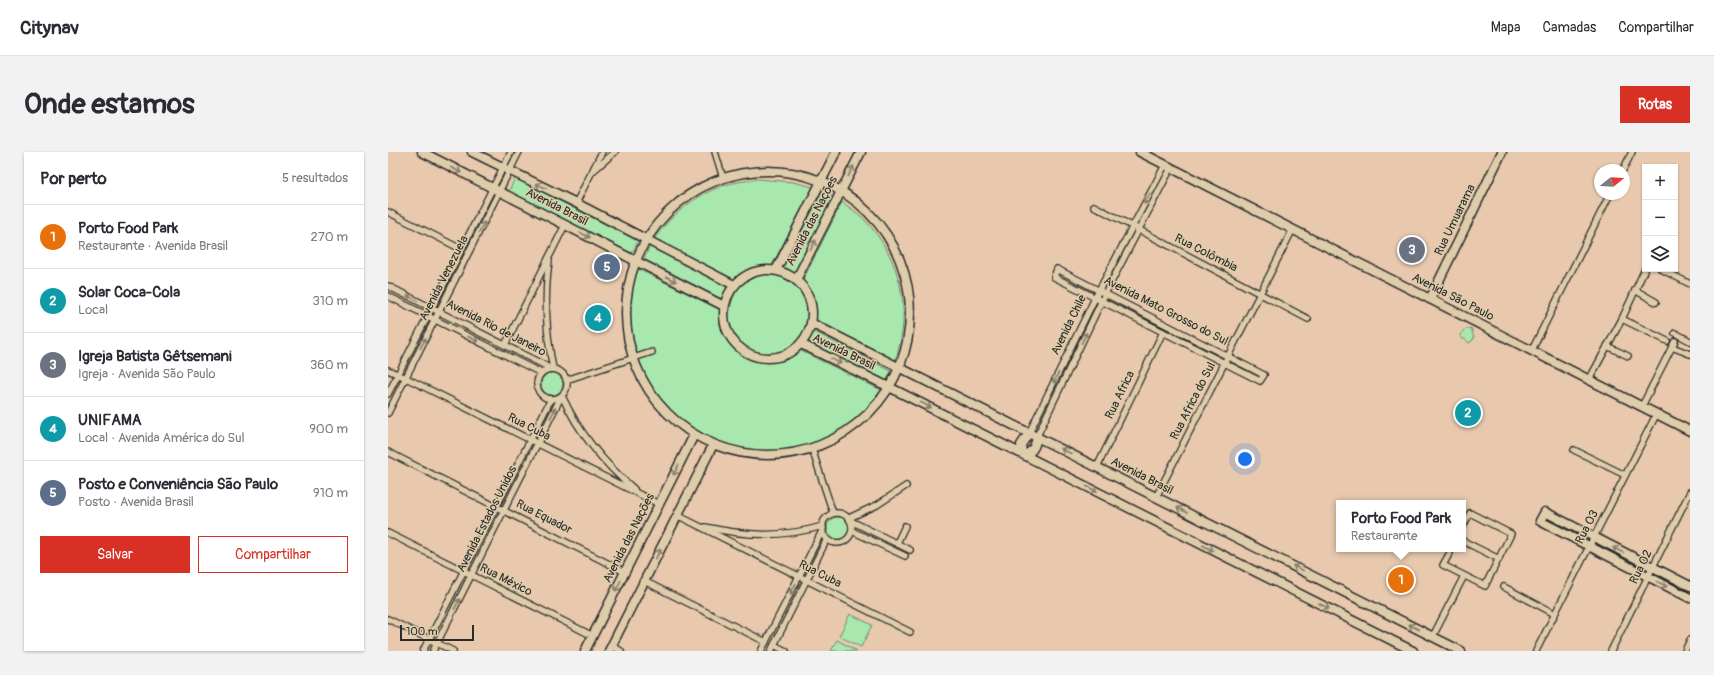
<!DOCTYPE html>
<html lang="pt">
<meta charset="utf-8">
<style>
:root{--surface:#fff;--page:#f2f2f3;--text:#2b2b33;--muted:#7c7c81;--line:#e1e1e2;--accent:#d93025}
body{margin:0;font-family:Pangolin,sans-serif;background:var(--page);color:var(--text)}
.controls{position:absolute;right:12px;top:12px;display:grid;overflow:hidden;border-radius:0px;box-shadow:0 1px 3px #0004}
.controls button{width:36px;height:36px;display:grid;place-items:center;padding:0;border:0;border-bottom:1px solid var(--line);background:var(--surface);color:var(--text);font:20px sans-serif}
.compass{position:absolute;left:1206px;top:12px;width:36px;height:36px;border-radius:50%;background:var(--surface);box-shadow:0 1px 3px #0004;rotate:72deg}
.scale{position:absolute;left:12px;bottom:10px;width:74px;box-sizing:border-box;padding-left:4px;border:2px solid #2b2b2b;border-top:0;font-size:11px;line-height:14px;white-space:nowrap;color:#2b2b2b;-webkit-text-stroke:3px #dfccaa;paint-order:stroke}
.you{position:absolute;left:857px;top:307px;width:14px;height:14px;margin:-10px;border:3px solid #fff;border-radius:50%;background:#1a73e8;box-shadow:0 0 0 6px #1a73e833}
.badge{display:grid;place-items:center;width:26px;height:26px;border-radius:50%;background:var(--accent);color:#fff;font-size:13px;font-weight:700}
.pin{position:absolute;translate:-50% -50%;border:2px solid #fff;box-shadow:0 1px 4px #0006}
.popup{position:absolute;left:948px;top:348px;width:130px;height:52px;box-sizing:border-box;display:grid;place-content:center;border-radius:0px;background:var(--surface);filter:drop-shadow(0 1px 3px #0005);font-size:13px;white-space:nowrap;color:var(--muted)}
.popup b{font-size:15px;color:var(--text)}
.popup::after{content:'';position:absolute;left:50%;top:100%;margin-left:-8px;border:8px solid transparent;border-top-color:var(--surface)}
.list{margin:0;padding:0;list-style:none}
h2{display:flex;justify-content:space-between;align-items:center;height:52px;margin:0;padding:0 16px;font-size:17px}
h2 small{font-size:13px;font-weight:400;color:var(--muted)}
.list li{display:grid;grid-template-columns:26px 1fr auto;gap:12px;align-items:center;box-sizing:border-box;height:64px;padding:0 16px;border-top:1px solid var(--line)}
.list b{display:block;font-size:15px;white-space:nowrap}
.list p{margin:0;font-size:13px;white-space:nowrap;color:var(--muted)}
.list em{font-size:13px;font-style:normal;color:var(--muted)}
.actions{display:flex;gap:8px;padding:12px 16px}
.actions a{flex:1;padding:9px 0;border:1px solid var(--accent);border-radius:0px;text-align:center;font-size:14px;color:var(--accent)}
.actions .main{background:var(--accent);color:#fff}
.icon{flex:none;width:22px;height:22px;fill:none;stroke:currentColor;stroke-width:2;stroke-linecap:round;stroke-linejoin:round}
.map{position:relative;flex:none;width:1302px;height:499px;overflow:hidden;border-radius:0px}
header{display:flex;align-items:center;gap:24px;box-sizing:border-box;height:56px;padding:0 20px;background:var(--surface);border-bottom:1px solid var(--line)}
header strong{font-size:19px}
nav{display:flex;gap:22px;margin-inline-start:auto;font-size:14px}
.intro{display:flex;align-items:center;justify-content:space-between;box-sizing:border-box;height:96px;padding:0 24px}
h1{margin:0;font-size:28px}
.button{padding:10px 18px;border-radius:0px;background:var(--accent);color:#fff;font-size:14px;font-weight:700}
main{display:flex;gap:24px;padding:0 24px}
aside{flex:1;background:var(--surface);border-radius:0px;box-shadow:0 1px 3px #0004}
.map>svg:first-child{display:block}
</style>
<header>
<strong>Citynav</strong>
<nav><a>Mapa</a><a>Camadas</a><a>Compartilhar</a></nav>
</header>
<div class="intro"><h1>Onde estamos</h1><a class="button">Rotas</a></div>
<main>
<aside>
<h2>Por perto<small>5 resultados</small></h2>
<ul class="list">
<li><span class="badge" style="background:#e8710a">1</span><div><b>Porto Food Park</b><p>Restaurante · Avenida Brasil</p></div><em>270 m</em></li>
<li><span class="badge" style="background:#0f9aa8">2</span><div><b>Solar Coca-Cola</b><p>Local</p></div><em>310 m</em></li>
<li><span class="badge" style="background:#6b7280">3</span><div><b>Igreja Batista Gêtsemani</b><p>Igreja · Avenida São Paulo</p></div><em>360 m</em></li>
<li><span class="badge" style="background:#0f9aa8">4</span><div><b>UNIFAMA</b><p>Local · Avenida América do Sul</p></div><em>900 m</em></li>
<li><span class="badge" style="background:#5c6f8a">5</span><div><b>Posto e Conveniência São Paulo</b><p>Posto · Avenida Brasil</p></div><em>910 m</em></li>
</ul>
<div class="actions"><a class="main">Salvar</a><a>Compartilhar</a></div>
</aside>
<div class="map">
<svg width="1302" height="499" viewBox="0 0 1302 499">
<rect width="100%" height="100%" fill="#e8c9ae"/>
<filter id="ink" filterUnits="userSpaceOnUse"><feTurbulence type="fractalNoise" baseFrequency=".025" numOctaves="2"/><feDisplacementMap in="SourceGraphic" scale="8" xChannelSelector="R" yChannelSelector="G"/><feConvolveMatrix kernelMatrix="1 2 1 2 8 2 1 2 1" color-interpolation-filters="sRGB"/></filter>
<g filter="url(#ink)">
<!-- green -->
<g fill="#a8e7ae" stroke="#6a896c">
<path d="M 127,26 L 250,89 L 244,101 L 121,39 Z"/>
<path d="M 370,27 L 405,30 L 425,35 L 383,115 C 369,115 358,120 346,128 L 266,87 C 283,63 306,44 334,34 C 345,30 358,29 370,27 Z"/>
<path d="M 435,39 L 445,45 L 406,124 L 394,117 Z"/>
<path d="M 454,50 C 462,56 470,61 476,67 C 513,106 525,158 507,209 L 428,168 L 427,150 L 415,128 Z"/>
<path d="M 262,94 L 340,134 L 334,147 L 256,107 Z"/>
<path d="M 250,117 L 341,162 C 343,154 344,145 350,137 C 384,93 451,154 403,194 L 493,238 C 454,295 387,316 323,286 C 315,283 305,280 298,274 C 259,246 238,190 243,143 C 244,134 247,125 250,117 Z"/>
<path d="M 1083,176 L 1086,186 L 1084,189 L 1081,191 L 1077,187 L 1074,187 L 1072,183 L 1076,178 Z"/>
<path d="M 425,179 L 503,219 L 498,230 L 420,190 Z"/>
<circle cx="164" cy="232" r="11"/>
<circle cx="450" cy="376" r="11"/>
<path d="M 462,462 L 484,473 L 473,495 L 451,484 Z"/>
<path d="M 449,488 L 469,499 L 443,499 Z"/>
</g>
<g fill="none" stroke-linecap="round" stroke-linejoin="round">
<defs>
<g id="street">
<path d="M 327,0 L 335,26"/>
<path d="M 206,18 L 227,0"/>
<path d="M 1235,18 L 1244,0"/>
<path d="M 188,51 L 214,0"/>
<path d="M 706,54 L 920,167"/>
<path d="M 0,60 L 73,97"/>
<path d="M 161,109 C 156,146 158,181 165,217"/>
<path d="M 669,117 L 876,223 L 872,229 L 666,125 Z"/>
<path d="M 1273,117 L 1302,132"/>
<path d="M 0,134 L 158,214 L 163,217"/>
<path d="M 1247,138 L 1268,150"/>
<path d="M 0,144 L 153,221"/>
<path d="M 1234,167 L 1279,189"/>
<path d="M 1287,181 L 1302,189"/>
<path d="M 117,193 L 177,73"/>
<path d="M 1219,194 L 1240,204"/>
<path d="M 1284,195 L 1302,202"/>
<path d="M 1144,198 L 1222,42"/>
<circle cx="164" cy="232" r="15"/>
<path d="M 0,218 L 18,226 L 271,352"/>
<path d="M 178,228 L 264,200"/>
<path d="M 1201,228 L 1234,167 L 1257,117"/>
<path d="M 0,242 L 123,0"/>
<path d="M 174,244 C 191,281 215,311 246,337"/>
<path d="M 1254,254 L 1287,189"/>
<path d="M 0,261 L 131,0"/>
<path d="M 641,281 L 707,146 L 777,13"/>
<path d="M 649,284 L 717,142 L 783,16"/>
<path d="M 424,297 L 445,361"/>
<path d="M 1186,298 L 1237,323"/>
<path d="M 0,300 L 237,420"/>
<path d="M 709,315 L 775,180"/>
<path d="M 768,345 L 905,77"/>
<circle cx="449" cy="376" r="15"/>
<path d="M 289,363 L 522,480"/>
<path d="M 461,366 L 489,353 L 518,334"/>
<path d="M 463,369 L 522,398"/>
<path d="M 317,375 C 358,384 394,386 435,374"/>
<path d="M 464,379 L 517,404"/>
<path d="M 0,381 L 205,484"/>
<path d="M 1075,389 L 1111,407"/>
<path d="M 509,391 L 517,374"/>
<path d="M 1064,397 L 1055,413 L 1097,434 L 1123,382 L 1082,361 L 1075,374"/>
<path d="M 256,429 L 378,490"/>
<path d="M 1116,435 L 1167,462"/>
<path d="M 0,467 L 65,499"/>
<path d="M 1045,484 L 1076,424"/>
<path d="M 386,493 L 398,499"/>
<path d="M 224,494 L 233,499"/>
<path d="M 35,499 L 163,247"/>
<path d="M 45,499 L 173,245"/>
<path d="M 373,499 L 435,377"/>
<path d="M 383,499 L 439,387"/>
<path d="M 1148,499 L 1269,261"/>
<path d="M 1223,499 L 1302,340"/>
<path d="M 1297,499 L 1302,488"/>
</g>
<g id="secondary">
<path d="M 34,0 L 336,154"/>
<path d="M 84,0 L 188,51 L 346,133"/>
<path d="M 752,0 L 1302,279"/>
<circle cx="380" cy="161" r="142"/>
<circle cx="380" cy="162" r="44"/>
<path d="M 388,118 L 448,0"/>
<path d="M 408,128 L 473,0"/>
<path d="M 1042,147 L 1114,0"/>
<path d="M 423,171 L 1073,499"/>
<path d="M 413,192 L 503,236 L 1025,499"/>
<path d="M 634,301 L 633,293 L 641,281"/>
<path d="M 637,303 C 645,300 648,293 649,284"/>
<path d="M 1302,434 L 1157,360 L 1152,369 L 1302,446"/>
<path d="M 197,499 L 306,283"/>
<path d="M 221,499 L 325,293"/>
</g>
</defs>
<!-- street casing -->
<use href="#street" stroke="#2b2b2b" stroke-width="8"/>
<!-- secondary casing -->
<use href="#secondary" stroke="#2b2b2b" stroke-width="11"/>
<!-- street -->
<use href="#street" stroke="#dfccaa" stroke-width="5.5"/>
<!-- secondary -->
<use href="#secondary" stroke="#dfccaa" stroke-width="8"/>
</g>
<!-- one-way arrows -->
<defs><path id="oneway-shaft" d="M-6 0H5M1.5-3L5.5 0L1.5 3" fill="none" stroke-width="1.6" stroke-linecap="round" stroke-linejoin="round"/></defs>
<g stroke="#857c6a">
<use href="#oneway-shaft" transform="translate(68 18) rotate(27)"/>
<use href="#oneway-shaft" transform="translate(463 19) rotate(-63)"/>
<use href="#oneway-shaft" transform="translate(153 34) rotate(-154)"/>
<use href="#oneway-shaft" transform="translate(759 47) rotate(119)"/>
<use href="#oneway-shaft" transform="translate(94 75) rotate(-63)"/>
<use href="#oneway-shaft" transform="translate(197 83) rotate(27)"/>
<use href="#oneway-shaft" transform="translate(425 93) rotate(-63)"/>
<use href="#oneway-shaft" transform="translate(283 127) rotate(27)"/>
<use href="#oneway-shaft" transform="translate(24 146) rotate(-153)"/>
<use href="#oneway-shaft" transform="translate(696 186) rotate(-64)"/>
<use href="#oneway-shaft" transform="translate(85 187) rotate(27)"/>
<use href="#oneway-shaft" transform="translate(35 191) rotate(-63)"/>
<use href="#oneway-shaft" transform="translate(448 209) rotate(26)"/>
<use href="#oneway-shaft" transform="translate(668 226) rotate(116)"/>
<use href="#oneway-shaft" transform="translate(538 253) rotate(27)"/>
<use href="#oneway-shaft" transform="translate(165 261) rotate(-63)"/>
<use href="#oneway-shaft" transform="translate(678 299) rotate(-153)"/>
<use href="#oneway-shaft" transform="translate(288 318) rotate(117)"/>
<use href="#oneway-shaft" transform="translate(704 337) rotate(27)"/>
<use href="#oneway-shaft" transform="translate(794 358) rotate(-153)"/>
<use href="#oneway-shaft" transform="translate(820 396) rotate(27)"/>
<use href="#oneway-shaft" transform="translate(1230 398) rotate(-153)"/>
<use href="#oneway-shaft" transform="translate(270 402) rotate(-63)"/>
<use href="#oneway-shaft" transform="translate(910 416) rotate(-153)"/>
<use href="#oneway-shaft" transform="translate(1274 432) rotate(27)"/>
<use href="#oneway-shaft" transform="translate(230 434) rotate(117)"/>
<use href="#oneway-shaft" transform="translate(405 437) rotate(117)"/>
<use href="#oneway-shaft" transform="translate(69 452) rotate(-63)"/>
<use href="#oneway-shaft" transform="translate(936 454) rotate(27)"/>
<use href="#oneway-shaft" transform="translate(1026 475) rotate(-153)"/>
</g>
</g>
<g text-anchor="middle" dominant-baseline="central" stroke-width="3" stroke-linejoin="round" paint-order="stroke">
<!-- street labels -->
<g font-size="12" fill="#2b2b2b" stroke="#dfccaa">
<text transform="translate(169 55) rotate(27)">Avenida Brasil</text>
<text transform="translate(1067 68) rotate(-64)">Rua Umuarama</text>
<text transform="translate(424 69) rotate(-63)">Avenida das Nações</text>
<text transform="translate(818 101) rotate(27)">Rua Colômbia</text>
<text transform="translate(56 126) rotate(-63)">Avenida Venezuela</text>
<text transform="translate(1065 145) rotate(27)">Avenida São Paulo</text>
<text transform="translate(778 159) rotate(27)">Avenida Mato Grosso do Sul</text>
<text transform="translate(681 173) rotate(-64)">Avenida Chile</text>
<text transform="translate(108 176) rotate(27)">Avenida Rio de Janeiro</text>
<text transform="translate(456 200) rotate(26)">Avenida Brasil</text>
<text transform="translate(732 243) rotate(-64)">Rua Africa</text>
<text transform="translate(805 249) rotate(-63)">Rua Africa do Sul</text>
<text transform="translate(141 275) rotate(27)">Rua Cuba</text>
<text transform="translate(754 324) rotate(27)">Avenida Brasil</text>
<text transform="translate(156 365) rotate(27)">Rua Equador</text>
<text transform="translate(99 367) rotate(-63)">Avenida Estados Unidos</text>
<text transform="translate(1199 375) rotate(-63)">Rua 03</text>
<text transform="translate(241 386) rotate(-63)">Avenida das Nações</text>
<text transform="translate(1253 415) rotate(-64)">Rua 02</text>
<text transform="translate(432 422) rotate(27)">Rua Cuba</text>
<text transform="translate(118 428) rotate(27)">Rua México</text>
</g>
</g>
</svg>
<div class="controls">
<button>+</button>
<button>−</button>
<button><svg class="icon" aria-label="layers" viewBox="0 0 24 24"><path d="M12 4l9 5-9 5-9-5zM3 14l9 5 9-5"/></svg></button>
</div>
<svg class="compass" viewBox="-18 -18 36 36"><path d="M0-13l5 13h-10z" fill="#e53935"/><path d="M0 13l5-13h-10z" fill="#7c7c81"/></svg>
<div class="scale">100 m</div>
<div class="you"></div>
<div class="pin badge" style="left:1013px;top:428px;background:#e8710a">1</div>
<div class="popup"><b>Porto Food Park</b>Restaurante</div>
<div class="pin badge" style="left:1080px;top:261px;background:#0f9aa8">2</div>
<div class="pin badge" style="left:1024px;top:98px;background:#6b7280">3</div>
<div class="pin badge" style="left:210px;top:166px;background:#0f9aa8">4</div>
<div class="pin badge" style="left:219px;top:115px;background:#5c6f8a">5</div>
</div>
</main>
